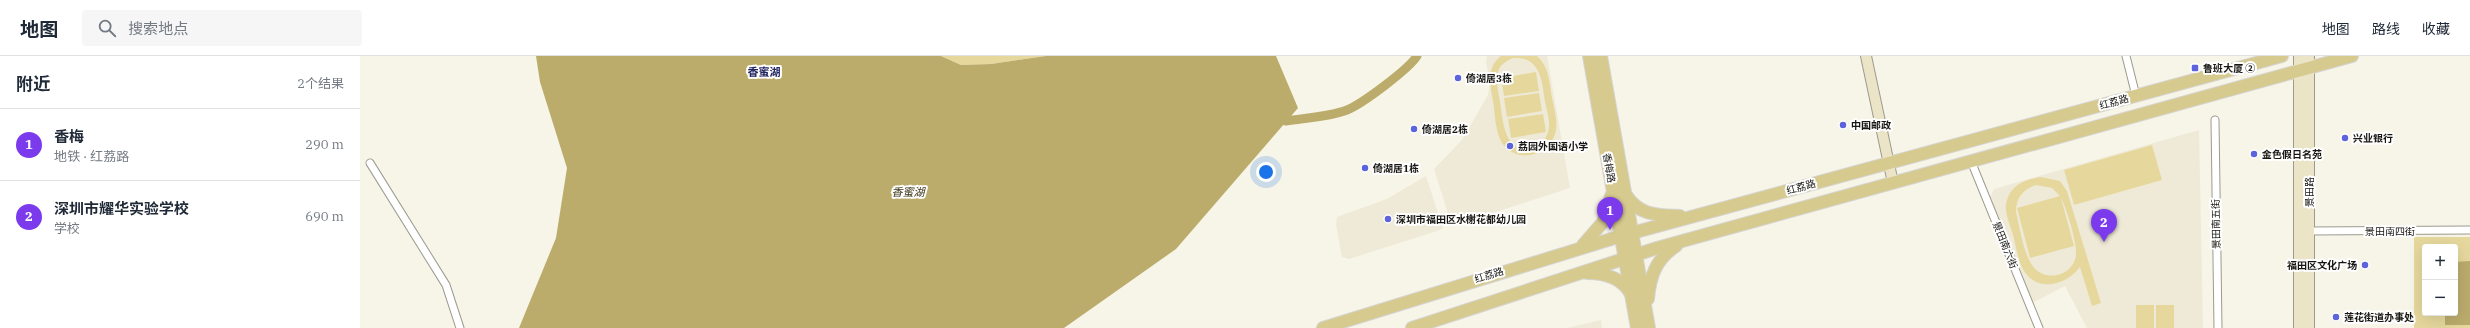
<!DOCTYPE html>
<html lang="zh">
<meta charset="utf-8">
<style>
:root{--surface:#fff;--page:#f6f6f7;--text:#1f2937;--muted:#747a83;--line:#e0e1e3;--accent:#7c3aed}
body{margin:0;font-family:"IBM Plex Serif","Noto Sans SC",serif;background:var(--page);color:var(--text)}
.controls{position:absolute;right:12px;bottom:12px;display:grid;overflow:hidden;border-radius:4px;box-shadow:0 4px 16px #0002}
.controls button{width:36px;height:36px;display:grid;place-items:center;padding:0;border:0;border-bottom:1px solid var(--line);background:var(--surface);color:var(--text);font:20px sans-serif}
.you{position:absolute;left:906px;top:116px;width:14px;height:14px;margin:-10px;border:3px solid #fff;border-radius:50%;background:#1a73e8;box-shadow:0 0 0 6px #1a73e833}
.badge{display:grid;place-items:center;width:26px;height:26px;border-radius:50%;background:var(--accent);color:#fff;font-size:13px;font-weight:700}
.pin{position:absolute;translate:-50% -33px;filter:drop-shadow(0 1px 2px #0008)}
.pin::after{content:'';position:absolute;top:21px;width:14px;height:12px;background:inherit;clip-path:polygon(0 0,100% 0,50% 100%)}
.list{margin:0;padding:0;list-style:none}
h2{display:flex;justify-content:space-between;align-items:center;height:52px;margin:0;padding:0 16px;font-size:17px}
h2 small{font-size:13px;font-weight:400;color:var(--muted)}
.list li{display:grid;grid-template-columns:26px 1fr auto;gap:12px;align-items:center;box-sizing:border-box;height:72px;padding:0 16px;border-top:1px solid var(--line)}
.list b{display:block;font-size:15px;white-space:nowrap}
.list p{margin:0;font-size:13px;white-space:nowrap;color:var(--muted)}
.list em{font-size:13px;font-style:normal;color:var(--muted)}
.icon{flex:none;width:22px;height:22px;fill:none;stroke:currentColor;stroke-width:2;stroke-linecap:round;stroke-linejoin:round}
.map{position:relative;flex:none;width:2110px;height:272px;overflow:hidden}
header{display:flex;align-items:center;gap:24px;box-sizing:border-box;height:56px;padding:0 20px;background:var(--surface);border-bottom:1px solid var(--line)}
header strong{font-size:19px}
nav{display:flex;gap:22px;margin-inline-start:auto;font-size:14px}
.search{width:280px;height:36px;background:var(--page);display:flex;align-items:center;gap:10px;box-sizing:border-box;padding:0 14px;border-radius:4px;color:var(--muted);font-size:15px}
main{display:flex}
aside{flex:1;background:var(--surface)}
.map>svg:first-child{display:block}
</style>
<header>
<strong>地图</strong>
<div class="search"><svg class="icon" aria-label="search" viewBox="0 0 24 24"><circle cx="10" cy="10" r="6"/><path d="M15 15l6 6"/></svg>搜索地点</div>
<nav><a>地图</a><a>路线</a><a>收藏</a></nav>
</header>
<main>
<aside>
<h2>附近<small>2个结果</small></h2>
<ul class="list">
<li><span class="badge">1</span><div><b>香梅</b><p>地铁 · 红荔路</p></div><em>290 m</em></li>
<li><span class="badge">2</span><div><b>深圳市耀华实验学校</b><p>学校</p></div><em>690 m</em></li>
</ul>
</aside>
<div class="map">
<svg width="2110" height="272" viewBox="0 0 2110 272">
<rect width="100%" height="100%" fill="#f7f4e8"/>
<!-- built -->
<g fill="#efead7">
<path d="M 1127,0 L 1187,0 L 1210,132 L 1092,170 L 1074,113 L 1102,84 L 1128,39 L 1130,27 L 1126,6 Z"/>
<path d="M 1839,74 L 1843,272 L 1727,272 L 1705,230 L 1672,247 L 1630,142 L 1634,133 Z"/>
<path d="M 1066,120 L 1083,173 L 989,203 L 982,201 L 976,168 L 977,161 L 1027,143 Z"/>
<path d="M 1241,264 L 1242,272 L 1207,272 Z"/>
</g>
<!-- green -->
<g fill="#e6d89d" fill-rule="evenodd">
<path d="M 581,0 L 686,0 L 631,8 L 601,9 Z"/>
<path d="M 1141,0 L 1177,0 C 1188,10 1189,22 1191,36 C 1193,49 1199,65 1195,78 C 1188,102 1155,107 1142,87 C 1135,75 1135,58 1133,45 C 1130,29 1126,11 1141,0 ZM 1153,2 C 1181,0 1182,26 1185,46 C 1187,55 1191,67 1188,76 C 1186,84 1179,90 1171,92 C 1144,98 1143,64 1140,46 C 1139,37 1135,25 1138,16 C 1140,9 1146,5 1153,2 Z"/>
<path d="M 1176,16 L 1179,35 L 1144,40 L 1141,22 Z"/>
<path d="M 1179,37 L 1182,55 L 1147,61 L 1144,42 Z"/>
<path d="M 1183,58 L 1186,76 L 1151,82 L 1148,63 Z"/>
<path d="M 1792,89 L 1802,124 L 1714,149 L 1704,114 Z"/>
<path d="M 1681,121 L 1700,125 L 1707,135 L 1741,247 L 1732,250 L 1720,211 C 1707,229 1678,237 1664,215 C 1658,205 1656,190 1653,179 C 1650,168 1643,155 1647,144 C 1652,128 1666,123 1681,121 ZM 1676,129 L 1692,132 L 1700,140 L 1657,152 L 1670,202 L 1714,190 L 1701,142 C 1707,154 1717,186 1716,199 C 1713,221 1684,227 1672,209 C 1663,195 1660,172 1656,156 C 1656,142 1663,133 1676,129 Z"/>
<path d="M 2054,181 L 2110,181 L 2110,272 L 2054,272 ZM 2065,191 L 2095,191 L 2095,257 L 2065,257 Z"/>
<rect x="1776" y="249" width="18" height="23"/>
<rect x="1796" y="249" width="18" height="23"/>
</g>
<!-- water -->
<g fill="#bbac6c">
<path d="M 176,0 L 581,0 L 601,9 L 631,8 L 686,0 L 916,0 L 938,52 L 816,193 L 704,272 L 159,272 L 196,182 L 207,112 L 180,26 Z"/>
<path d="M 2110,205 L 2110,269 L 2085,269 L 2085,257 L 2095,257 L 2095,206 Z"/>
</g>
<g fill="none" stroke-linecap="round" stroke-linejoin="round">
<!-- canal -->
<path stroke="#bbac6c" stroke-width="9" d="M 926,65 C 945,62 969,61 987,54 C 1002,48 1049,13 1057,0"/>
<defs>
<g id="street">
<path d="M 1766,0 L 1776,40"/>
<path d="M 1855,64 L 1858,272"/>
<path d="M 1611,105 L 1679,272"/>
<path d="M 10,107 L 86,229 L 100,272"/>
<path d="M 1949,175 L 2110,174"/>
</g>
<g id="secondary">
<path d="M 1506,0 L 1533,127"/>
<path d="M 1949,0 L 1949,272"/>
<path d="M 1939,272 L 1939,0"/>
</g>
<g id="primary">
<path d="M 1229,0 L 1277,272"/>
<path d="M 1241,0 L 1289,272"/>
<path d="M 1266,139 C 1279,160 1298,159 1320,160"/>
<path d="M 1223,189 L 1243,166 L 1251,140"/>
<path d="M 1227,217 C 1244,217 1262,222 1271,238"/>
<path d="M 1288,243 C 1290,220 1296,203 1316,190"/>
<path d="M 963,272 L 1261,180 L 1922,0"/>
<path d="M 1052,272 L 1297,192 L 1992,0"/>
</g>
</defs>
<!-- street casing -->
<use href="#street" stroke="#9d9a8f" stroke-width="9"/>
<!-- secondary casing -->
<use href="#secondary" stroke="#9d9a8f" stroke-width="12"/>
<!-- primary casing -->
<use href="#primary" stroke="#d5d5d4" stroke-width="14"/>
<!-- street -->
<use href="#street" stroke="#fff" stroke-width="7"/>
<!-- secondary -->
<use href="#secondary" stroke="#ebe4c7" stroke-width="10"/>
<!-- primary -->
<use href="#primary" stroke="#d7ca8e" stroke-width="12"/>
</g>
<!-- markers -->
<g fill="#5d63db" stroke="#fff" stroke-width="1.5">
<rect x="1831" y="8" width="8" height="8" rx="2"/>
<circle cx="1098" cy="22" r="4"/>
<circle cx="1483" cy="69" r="4"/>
<circle cx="1054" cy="73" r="4"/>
<circle cx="1985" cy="82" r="4"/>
<circle cx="1150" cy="90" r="4"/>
<circle cx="1894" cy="98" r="4"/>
<circle cx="1005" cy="112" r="4"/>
<circle cx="1028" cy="163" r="4"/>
<circle cx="2005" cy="209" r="4"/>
<circle cx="1976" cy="261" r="4"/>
</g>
<g text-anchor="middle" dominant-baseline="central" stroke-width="4" stroke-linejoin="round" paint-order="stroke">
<!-- poi labels -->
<g font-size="10" font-weight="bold" fill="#171612" stroke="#fff" text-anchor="start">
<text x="1843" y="12">鲁班大厦 ②</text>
<text x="1106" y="22">倚湖居3栋</text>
<text x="1491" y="69">中国邮政</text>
<text x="1062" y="73">倚湖居2栋</text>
<text x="1993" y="82">兴业银行</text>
<text x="1158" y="90">荔园外国语小学</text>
<text x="1902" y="98">金色假日名苑</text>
<text x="1013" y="112">倚湖居1栋</text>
<text x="1036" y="163">深圳市福田区水榭花都幼儿园</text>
<text x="1997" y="209" text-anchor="end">福田区文化广场</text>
<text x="1984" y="261">莲花街道办事处</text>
</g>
<!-- street labels -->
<g font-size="10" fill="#171612" stroke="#fff">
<text transform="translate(1754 46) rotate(-15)">红荔路</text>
<text transform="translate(1249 112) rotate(80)">香梅路</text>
<text transform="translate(1441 131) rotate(-15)">红荔路</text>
<text transform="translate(1949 136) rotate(-90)">景田路</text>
<text transform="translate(1856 168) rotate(-91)">景田南五街</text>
<text x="2030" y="175">景田南四街</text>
<text transform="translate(1645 189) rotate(68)">景田南六街</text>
<text transform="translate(1129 219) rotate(-17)">红荔路</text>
</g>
<!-- neighbourhood labels -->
<g font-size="11" font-weight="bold" fill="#242660" stroke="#fff">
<text x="404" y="16">香蜜湖</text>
</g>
<!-- water labels -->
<g font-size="11" font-style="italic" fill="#3a3316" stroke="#fff">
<text x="548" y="136">香蜜湖</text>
</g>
</g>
</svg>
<div class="controls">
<button>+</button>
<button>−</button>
</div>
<div class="you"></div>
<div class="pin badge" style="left:1250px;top:174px">1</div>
<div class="pin badge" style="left:1744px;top:186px">2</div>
</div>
</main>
